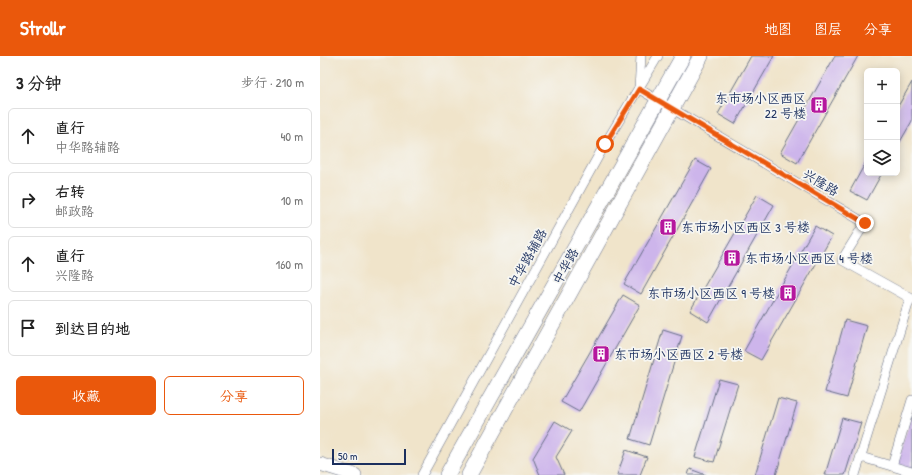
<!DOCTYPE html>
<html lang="zh">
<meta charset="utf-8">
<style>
:root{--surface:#fff;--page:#f6f6f6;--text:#222;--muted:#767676;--line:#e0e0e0;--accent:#ea580c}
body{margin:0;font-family:"Patrick Hand","LXGW WenKai TC",sans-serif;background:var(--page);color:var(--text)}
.controls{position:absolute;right:12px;top:12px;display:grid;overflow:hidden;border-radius:6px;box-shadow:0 2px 10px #0003}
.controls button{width:36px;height:36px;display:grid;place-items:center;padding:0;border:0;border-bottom:1px solid var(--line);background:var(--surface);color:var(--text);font:20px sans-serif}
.scale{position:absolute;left:12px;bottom:10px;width:74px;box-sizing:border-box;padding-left:4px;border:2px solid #1b2f5e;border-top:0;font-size:11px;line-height:14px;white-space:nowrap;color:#1b2f5e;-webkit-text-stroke:3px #f6f6f2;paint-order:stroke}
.stop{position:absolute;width:12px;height:12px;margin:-9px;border:3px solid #ea580c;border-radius:50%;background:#fff}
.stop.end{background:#ea580c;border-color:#fff;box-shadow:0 1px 4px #0008}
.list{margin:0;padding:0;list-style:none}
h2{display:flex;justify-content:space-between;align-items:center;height:52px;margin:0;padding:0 16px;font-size:17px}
h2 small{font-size:13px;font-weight:400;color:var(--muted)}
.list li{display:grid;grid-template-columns:26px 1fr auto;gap:12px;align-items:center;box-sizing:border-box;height:56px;margin:0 8px 8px;padding:0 8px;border:1px solid var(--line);border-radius:6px}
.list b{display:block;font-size:15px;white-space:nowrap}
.list p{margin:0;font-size:13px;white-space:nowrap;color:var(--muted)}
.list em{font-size:13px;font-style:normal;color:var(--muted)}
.actions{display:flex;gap:8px;padding:12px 16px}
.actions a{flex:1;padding:9px 0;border:1px solid var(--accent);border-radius:6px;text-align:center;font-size:14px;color:var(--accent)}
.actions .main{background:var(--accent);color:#fff}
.icon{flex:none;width:22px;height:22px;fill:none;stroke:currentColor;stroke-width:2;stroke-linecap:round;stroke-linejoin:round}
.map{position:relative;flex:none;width:592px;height:419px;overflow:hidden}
header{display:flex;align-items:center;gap:24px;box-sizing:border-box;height:56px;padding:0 20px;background:var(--accent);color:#fff}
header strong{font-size:19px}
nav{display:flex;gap:22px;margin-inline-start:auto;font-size:14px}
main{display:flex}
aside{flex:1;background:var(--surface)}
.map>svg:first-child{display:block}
</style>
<header>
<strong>Strollr</strong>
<nav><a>地图</a><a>图层</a><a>分享</a></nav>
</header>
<main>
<aside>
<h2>3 分钟<small>步行 · 210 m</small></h2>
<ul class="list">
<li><svg class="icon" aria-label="ahead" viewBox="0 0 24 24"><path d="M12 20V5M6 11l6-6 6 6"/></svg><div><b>直行</b><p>中华路辅路</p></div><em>40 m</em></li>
<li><svg class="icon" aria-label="right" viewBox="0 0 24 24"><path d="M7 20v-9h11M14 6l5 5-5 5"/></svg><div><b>右转</b><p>邮政路</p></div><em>10 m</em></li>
<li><svg class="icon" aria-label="ahead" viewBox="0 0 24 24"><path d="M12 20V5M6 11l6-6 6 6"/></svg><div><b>直行</b><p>兴隆路</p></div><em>160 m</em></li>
<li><svg class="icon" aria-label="arrive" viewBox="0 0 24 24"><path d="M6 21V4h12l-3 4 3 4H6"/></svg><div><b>到达目的地</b></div></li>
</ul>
<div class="actions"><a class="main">收藏</a><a>分享</a></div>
</aside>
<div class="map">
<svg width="592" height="419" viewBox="0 0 592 419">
<rect width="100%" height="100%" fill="#f6f6f2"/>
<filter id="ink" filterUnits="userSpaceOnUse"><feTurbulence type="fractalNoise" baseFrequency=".025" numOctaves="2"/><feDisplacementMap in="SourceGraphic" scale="8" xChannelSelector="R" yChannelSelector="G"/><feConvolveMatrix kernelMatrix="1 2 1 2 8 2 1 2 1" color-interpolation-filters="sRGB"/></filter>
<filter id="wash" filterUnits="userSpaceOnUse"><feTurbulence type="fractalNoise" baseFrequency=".012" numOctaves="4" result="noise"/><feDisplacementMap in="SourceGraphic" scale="16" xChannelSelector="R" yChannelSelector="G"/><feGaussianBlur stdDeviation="0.9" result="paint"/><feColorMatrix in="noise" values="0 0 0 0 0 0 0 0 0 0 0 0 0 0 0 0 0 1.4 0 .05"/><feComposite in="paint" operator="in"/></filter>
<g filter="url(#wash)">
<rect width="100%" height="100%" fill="#f0e4ca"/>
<g id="blocks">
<!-- building -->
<g fill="#cdb5eb">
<path d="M 431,0 L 454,0 L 415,68 L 398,58 Z"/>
<path d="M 515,0 L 538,0 L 477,107 L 460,97 Z"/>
<path d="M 592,26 L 592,65 L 577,91 L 577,52 Z"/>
<path d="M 375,104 L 391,113 L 321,238 L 304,228 Z"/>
<path d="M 547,104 L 547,117 L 562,117 L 547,144 L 530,135 Z"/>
<path d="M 437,139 L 454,149 L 388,266 L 370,255 Z"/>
<path d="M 495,170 L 512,180 L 441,304 L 424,295 Z"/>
<path d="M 303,239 L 320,249 L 259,356 L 241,346 Z"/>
<path d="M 525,264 L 547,270 L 527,342 L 505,336 Z"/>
<path d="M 343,274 L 362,280 L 329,389 L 310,383 Z"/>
<path d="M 399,323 L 418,328 L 394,406 L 375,401 Z"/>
<path d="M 458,342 L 477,347 L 456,419 L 435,419 Z"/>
<path d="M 592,358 L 592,413 L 576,408 Z"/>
<path d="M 522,362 L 541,367 L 525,419 L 505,419 Z"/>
<path d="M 235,365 L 252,375 L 236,401 L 244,419 L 220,419 L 213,402 Z"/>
<path d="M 306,394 L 327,401 L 320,419 L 297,419 Z"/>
<path d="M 370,413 L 386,419 L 368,419 Z"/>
</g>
</g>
</g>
<g filter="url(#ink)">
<use href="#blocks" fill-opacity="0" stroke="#666e84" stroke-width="1"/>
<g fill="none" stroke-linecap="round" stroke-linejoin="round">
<defs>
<g id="minor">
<path d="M 321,0 L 319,33 L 545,167 L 522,204 L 592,243"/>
<path d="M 541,401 L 592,416"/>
<path d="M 572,410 L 592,344"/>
<path d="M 102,419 L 285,88 L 338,0"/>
<path d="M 535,419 L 590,242"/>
</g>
<path id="secondary" d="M 0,408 L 35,419"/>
<g id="primary">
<path d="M 127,419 L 363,0"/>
<path d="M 149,419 L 381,0"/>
</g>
</defs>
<!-- minor casing -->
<use href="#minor" stroke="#666e84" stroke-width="10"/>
<!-- secondary casing -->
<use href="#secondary" stroke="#666e84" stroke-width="14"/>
<!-- primary casing -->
<use href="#primary" stroke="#666e84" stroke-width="16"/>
<!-- minor -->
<use href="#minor" stroke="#fff" stroke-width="9"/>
<!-- secondary -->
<use href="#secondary" stroke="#fff" stroke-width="13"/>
<!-- primary -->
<use href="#primary" stroke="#fff" stroke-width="15"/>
</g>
</g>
<g fill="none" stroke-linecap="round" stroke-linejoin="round" filter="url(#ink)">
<!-- route -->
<path stroke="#ea580c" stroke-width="5" d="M 285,88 L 319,33 L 545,167"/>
</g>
<!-- icons -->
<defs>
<symbol id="building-square" viewBox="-11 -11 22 22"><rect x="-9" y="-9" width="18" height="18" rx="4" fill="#b5179e" stroke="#f6f6f2"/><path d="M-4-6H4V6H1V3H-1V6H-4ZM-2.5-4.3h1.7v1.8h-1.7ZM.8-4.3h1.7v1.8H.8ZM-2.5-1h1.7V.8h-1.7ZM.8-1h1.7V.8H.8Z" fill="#fff"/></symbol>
</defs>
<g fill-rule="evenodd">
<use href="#building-square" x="489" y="39" width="20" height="20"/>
<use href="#building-square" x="338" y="161" width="20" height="20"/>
<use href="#building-square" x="402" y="192" width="20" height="20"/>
<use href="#building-square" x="458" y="227" width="20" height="20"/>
<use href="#building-square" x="271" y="288" width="20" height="20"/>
</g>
<g text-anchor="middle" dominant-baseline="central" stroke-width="3.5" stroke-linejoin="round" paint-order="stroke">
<!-- poi labels -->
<g font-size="13" fill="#1b2f5e" stroke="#f6f6f2" text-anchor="start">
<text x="486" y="42" text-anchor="end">东市场小区西区<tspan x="486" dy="15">22 号楼</tspan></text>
<text x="361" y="171">东市场小区西区 3 号楼</text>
<text x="425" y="202">东市场小区西区 4 号楼</text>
<text x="455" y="237" text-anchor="end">东市场小区西区 9 号楼</text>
<text x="294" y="298">东市场小区西区 2 号楼</text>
</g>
<!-- street labels -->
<g font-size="13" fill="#1b2f5e" stroke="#f6f6f2">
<text transform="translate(501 126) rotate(31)">兴隆路</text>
<text transform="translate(207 202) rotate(-61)">中华路辅路</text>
<text transform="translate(245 210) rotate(-61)">中华路</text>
</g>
</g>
</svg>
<div class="controls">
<button>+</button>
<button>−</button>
<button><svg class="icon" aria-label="layers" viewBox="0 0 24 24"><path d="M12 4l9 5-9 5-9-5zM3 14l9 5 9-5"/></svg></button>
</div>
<div class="scale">50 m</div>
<div class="stop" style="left:285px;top:88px"></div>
<div class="stop end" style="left:545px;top:167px"></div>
</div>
</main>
